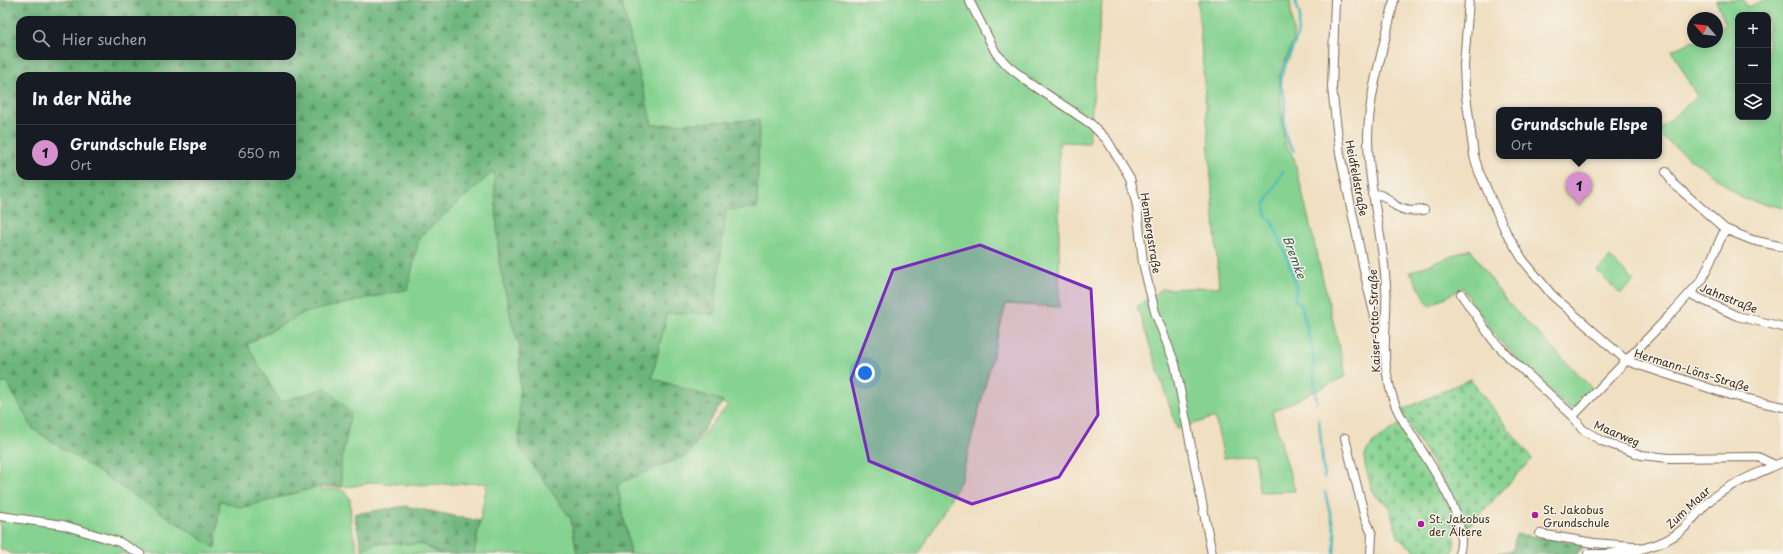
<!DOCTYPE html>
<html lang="de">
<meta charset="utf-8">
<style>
:root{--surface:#171b24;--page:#242831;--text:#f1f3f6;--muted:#9ea1a6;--line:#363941;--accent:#d690ce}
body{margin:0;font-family:"Playpen Sans",sans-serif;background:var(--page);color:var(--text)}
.controls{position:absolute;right:12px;top:12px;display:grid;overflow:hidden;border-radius:8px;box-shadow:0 2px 10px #0003}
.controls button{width:36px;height:36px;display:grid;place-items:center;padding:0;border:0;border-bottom:1px solid var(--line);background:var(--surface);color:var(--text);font:20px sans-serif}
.compass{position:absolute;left:1687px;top:12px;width:36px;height:36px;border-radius:50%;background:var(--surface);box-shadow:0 2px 10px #0003;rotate:298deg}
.you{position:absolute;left:865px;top:373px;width:14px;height:14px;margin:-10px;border:3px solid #fff;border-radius:50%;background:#1a73e8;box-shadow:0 0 0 6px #1a73e833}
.badge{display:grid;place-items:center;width:26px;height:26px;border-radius:50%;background:var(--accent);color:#111;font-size:13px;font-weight:700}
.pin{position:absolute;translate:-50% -33px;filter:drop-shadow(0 1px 2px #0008)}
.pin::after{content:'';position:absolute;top:21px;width:14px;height:12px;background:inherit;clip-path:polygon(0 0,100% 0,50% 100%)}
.popup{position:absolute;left:1496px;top:107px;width:166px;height:52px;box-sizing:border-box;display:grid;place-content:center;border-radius:8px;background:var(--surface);filter:drop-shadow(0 1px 3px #0005);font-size:13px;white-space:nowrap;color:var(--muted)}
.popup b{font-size:15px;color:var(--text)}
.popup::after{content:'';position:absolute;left:50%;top:100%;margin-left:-8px;border:8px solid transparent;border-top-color:var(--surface)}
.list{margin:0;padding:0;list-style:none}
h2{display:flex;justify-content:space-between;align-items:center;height:52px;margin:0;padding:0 16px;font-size:17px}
h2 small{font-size:13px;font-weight:400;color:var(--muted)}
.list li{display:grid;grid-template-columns:26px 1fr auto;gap:12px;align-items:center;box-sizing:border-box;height:56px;padding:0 16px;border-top:1px solid var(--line)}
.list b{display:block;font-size:15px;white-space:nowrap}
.list p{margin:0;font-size:13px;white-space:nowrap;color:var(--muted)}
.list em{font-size:13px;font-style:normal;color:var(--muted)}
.icon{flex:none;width:22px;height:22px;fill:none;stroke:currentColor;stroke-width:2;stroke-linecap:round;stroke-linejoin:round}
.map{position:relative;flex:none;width:1783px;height:554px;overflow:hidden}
.search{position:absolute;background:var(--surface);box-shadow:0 2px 10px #0003;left:16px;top:16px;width:280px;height:44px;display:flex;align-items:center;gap:10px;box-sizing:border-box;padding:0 14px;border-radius:12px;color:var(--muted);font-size:15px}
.panel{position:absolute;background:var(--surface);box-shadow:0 2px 10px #0003;left:16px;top:72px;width:280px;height:108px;border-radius:12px}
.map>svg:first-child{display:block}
</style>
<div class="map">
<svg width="1783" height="554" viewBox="0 0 1783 554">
<defs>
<pattern id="forest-firs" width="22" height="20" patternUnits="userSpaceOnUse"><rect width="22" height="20" fill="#6cb57b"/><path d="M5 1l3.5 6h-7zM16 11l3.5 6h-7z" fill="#5a9364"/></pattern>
<pattern id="cemetery-stones" width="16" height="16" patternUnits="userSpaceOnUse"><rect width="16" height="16" fill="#86d391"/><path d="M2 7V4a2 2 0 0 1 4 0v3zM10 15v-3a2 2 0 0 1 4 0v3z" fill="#75b57d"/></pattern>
</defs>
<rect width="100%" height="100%" fill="#f7f3e8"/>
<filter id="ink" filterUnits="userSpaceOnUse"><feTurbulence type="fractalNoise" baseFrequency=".025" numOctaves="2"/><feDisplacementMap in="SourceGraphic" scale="8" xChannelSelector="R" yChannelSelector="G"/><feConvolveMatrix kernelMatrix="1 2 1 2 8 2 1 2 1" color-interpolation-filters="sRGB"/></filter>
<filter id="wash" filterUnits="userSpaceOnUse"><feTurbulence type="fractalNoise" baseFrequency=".012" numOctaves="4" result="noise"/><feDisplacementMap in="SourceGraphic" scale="16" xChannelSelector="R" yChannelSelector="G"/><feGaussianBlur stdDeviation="0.9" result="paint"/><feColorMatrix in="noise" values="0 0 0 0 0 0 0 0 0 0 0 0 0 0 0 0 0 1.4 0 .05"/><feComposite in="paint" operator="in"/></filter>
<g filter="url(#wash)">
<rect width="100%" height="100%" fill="#f0dfc1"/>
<!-- grass -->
<g fill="#86d391" stroke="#607e58" fill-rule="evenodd">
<path d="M 621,0 L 1102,0 L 1089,143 L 1059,142 L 1059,307 L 1006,304 L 961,480 L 919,554 L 631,554 L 617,484 L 686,455 L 728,405 L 652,378 L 667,313 L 714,314 L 726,209 L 757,208 L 759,120 L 652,125 Z"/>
<path d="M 1198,0 L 1290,0 L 1294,40 L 1279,76 L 1284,142 L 1294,158 L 1346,376 L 1272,412 L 1295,491 L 1260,492 L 1255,455 L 1224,458 L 1215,417 L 1177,429 L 1137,306 L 1162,289 L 1219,287 Z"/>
<path d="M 1716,0 L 1743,0 L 1747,7 L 1765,0 L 1783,0 L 1783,208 L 1744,199 L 1659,135 L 1659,129 L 1697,97 L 1672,50 L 1693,41 L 1693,42 L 1717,42 L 1717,30 L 1726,25 ZM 1738,15 L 1768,15 L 1768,117 L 1738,117 Z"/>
<path d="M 494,170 L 499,262 L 513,327 L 520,346 L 519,446 L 571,519 L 577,554 L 474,554 L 487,483 L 411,485 L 374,482 L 355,486 L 341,487 L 341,463 L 351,413 L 326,388 L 280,402 L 247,344 L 303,313 L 408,289 L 419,237 Z"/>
<path d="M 1470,249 L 1507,302 L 1593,389 L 1577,407 L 1568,408 L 1540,382 L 1497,338 L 1463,288 L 1429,306 L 1410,272 Z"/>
<path d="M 1610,257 L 1634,281 L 1620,294 L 1597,271 Z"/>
<path d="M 7,382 L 33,429 L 215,547 L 220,500 L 241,508 L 317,487 L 323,490 L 340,489 L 346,493 L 350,499 L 351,526 L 359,554 L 12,554 L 0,548 L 0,384 Z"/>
<path d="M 375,543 L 421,544 L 441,554 L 363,554 L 362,550 Z"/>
</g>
<!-- forest -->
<g fill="url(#forest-firs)" stroke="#54704c" fill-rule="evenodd">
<path d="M 0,0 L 621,0 L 652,125 L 759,120 L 757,208 L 726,210 L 714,314 L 667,313 L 652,378 L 723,401 L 687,455 L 617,484 L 631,554 L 577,554 L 571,519 L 519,446 L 520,347 L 513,327 L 499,262 L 494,171 L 419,237 L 408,289 L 303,313 L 247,344 L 280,402 L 326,388 L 351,413 L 341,463 L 341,487 L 317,487 L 241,508 L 220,500 L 215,548 L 33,429 L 7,382 L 0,384 ZM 20,20 L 292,20 L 292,56 L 20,56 ZM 20,76 L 292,76 L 292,176 L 20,176 Z"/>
<path d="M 405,506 L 480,521 L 474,554 L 441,554 L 421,544 L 375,543 L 362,550 L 354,514 Z"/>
<path d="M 1516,534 L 1584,544 L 1577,554 L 1495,554 L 1513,550 Z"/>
</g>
<!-- cemetery -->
<g fill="url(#cemetery-stones)" stroke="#607e58">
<path d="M 1470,379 L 1532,459 L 1465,530 L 1457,505 L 1448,488 L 1404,417 L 1402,410 Z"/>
<path d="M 1402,423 C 1421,455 1467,516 1452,554 L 1420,554 L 1399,539 L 1388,504 C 1375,497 1373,494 1369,479 C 1367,472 1363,462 1365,455 C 1370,441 1391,431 1402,423 Z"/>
</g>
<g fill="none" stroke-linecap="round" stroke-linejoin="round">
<!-- stream -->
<g stroke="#49b9bf" stroke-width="2.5">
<path d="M 1294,151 L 1287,141 L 1284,126 L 1285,102 L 1280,79 L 1297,37 L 1300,15 L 1295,0"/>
<path d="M 1283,171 L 1264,206 L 1266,217 L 1272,221 L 1288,261 L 1296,286 L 1295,300 L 1301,304 L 1313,353 L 1314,383 L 1317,402"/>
<path d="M 1319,419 L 1324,478"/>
<path d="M 1325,492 L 1335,533 L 1334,554"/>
</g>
</g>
</g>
<g filter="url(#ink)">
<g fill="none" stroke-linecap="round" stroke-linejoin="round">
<defs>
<g id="street">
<path d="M 969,0 L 996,53 L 1008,66 L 1027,81 L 1091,124 L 1107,140 L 1130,178 L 1137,206 L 1143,263 L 1155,312 L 1175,364 L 1212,554"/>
<path d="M 1335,0 L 1332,88 L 1340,154 L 1367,284 L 1383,350"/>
<path d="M 1394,0 C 1385,45 1369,90 1368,136 C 1368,187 1383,235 1386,286 C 1388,316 1381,349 1388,379 C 1390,389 1393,401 1398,411 C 1415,446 1473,514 1459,554"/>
<path d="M 1469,0 L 1464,65 L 1465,88 L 1474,156 L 1479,172 L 1506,232 L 1523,260 L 1552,295 L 1627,361 L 1730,395 L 1783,407"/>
<path d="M 1666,172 L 1673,183 L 1725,229 L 1752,240 L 1783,247"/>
<path d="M 1372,194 C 1385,194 1387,199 1396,206 C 1405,212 1415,211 1424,210"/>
<path d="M 1461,294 L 1493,340 L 1510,358 L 1573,416 L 1582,429 L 1602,441 L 1641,455 L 1669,458 L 1758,457 L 1775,465"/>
<path d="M 1690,294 L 1737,316 L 1783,327"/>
<path d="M 1573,416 L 1672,313 L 1702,280 L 1725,229"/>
<path d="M 1345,438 L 1365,518 L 1372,534 L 1371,554"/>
<path d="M 0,516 L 63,525 L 119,542 L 140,554"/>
<path d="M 1540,534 L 1594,543 L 1633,546 L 1641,549"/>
<path d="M 1588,554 L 1602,554"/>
<path d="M 1603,554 C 1630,552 1662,548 1683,529 C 1694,519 1703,505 1715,496 C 1734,482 1761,472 1783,462"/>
</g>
</defs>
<!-- street casing -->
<use href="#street" stroke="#7a6957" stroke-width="10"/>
<!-- street -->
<use href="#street" stroke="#fff" stroke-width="8"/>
</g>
</g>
<!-- marked area -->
<path fill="#7b2cbf" fill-opacity="0.2" stroke="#7b2cbf" stroke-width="3" stroke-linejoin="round" d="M 980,245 L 1091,289 L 1098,415 L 1059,477 L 972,504 L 869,461 L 851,379 L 893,270 Z"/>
<!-- markers -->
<g fill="#b5179e" stroke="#f7f3e8" stroke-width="1.5">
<circle cx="1535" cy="515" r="4"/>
<circle cx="1421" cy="524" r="4"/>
</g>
<g text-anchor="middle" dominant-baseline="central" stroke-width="3" stroke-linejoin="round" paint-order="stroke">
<!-- street labels -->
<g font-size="11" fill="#3b2a1e" stroke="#f7f3e8">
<text transform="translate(1357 178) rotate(79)">Heidfeldstraße</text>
<text transform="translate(1151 233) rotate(81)">Hembergstraße</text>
<text transform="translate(1729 298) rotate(22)">Jahnstraße</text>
<text transform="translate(1374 321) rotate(-92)">Kaiser-Otto-Straße</text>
<text transform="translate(1692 370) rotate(17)">Hermann-Löns-Straße</text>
<text transform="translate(1617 433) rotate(23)">Maarweg</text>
<text transform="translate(1688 507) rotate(-43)">Zum Maar</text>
</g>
<!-- poi labels -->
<g font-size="11" fill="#3b2a1e" stroke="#f7f3e8" text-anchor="start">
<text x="1543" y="509">St. Jakobus<tspan x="1543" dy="13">Grundschule</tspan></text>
<text x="1429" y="518">St. Jakobus<tspan x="1429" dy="13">der Ältere</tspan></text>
</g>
<!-- water labels -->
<g font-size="12" font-style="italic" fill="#405c56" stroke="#f7f3e8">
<text transform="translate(1295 257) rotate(70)">Bremke</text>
</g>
</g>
</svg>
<div class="controls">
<button>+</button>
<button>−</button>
<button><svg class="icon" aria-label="layers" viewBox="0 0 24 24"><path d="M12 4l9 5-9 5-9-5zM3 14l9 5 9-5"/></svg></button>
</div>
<svg class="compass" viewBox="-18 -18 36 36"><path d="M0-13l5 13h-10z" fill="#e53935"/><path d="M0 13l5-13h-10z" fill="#9ea1a6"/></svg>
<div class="you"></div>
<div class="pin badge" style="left:1579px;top:205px">1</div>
<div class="popup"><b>Grundschule Elspe</b>Ort</div>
<div class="search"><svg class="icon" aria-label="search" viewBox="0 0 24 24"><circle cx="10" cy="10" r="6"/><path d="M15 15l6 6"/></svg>Hier suchen</div>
<section class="panel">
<h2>In der Nähe<small></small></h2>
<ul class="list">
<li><span class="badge">1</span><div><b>Grundschule Elspe</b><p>Ort</p></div><em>650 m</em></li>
</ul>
</section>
</div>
